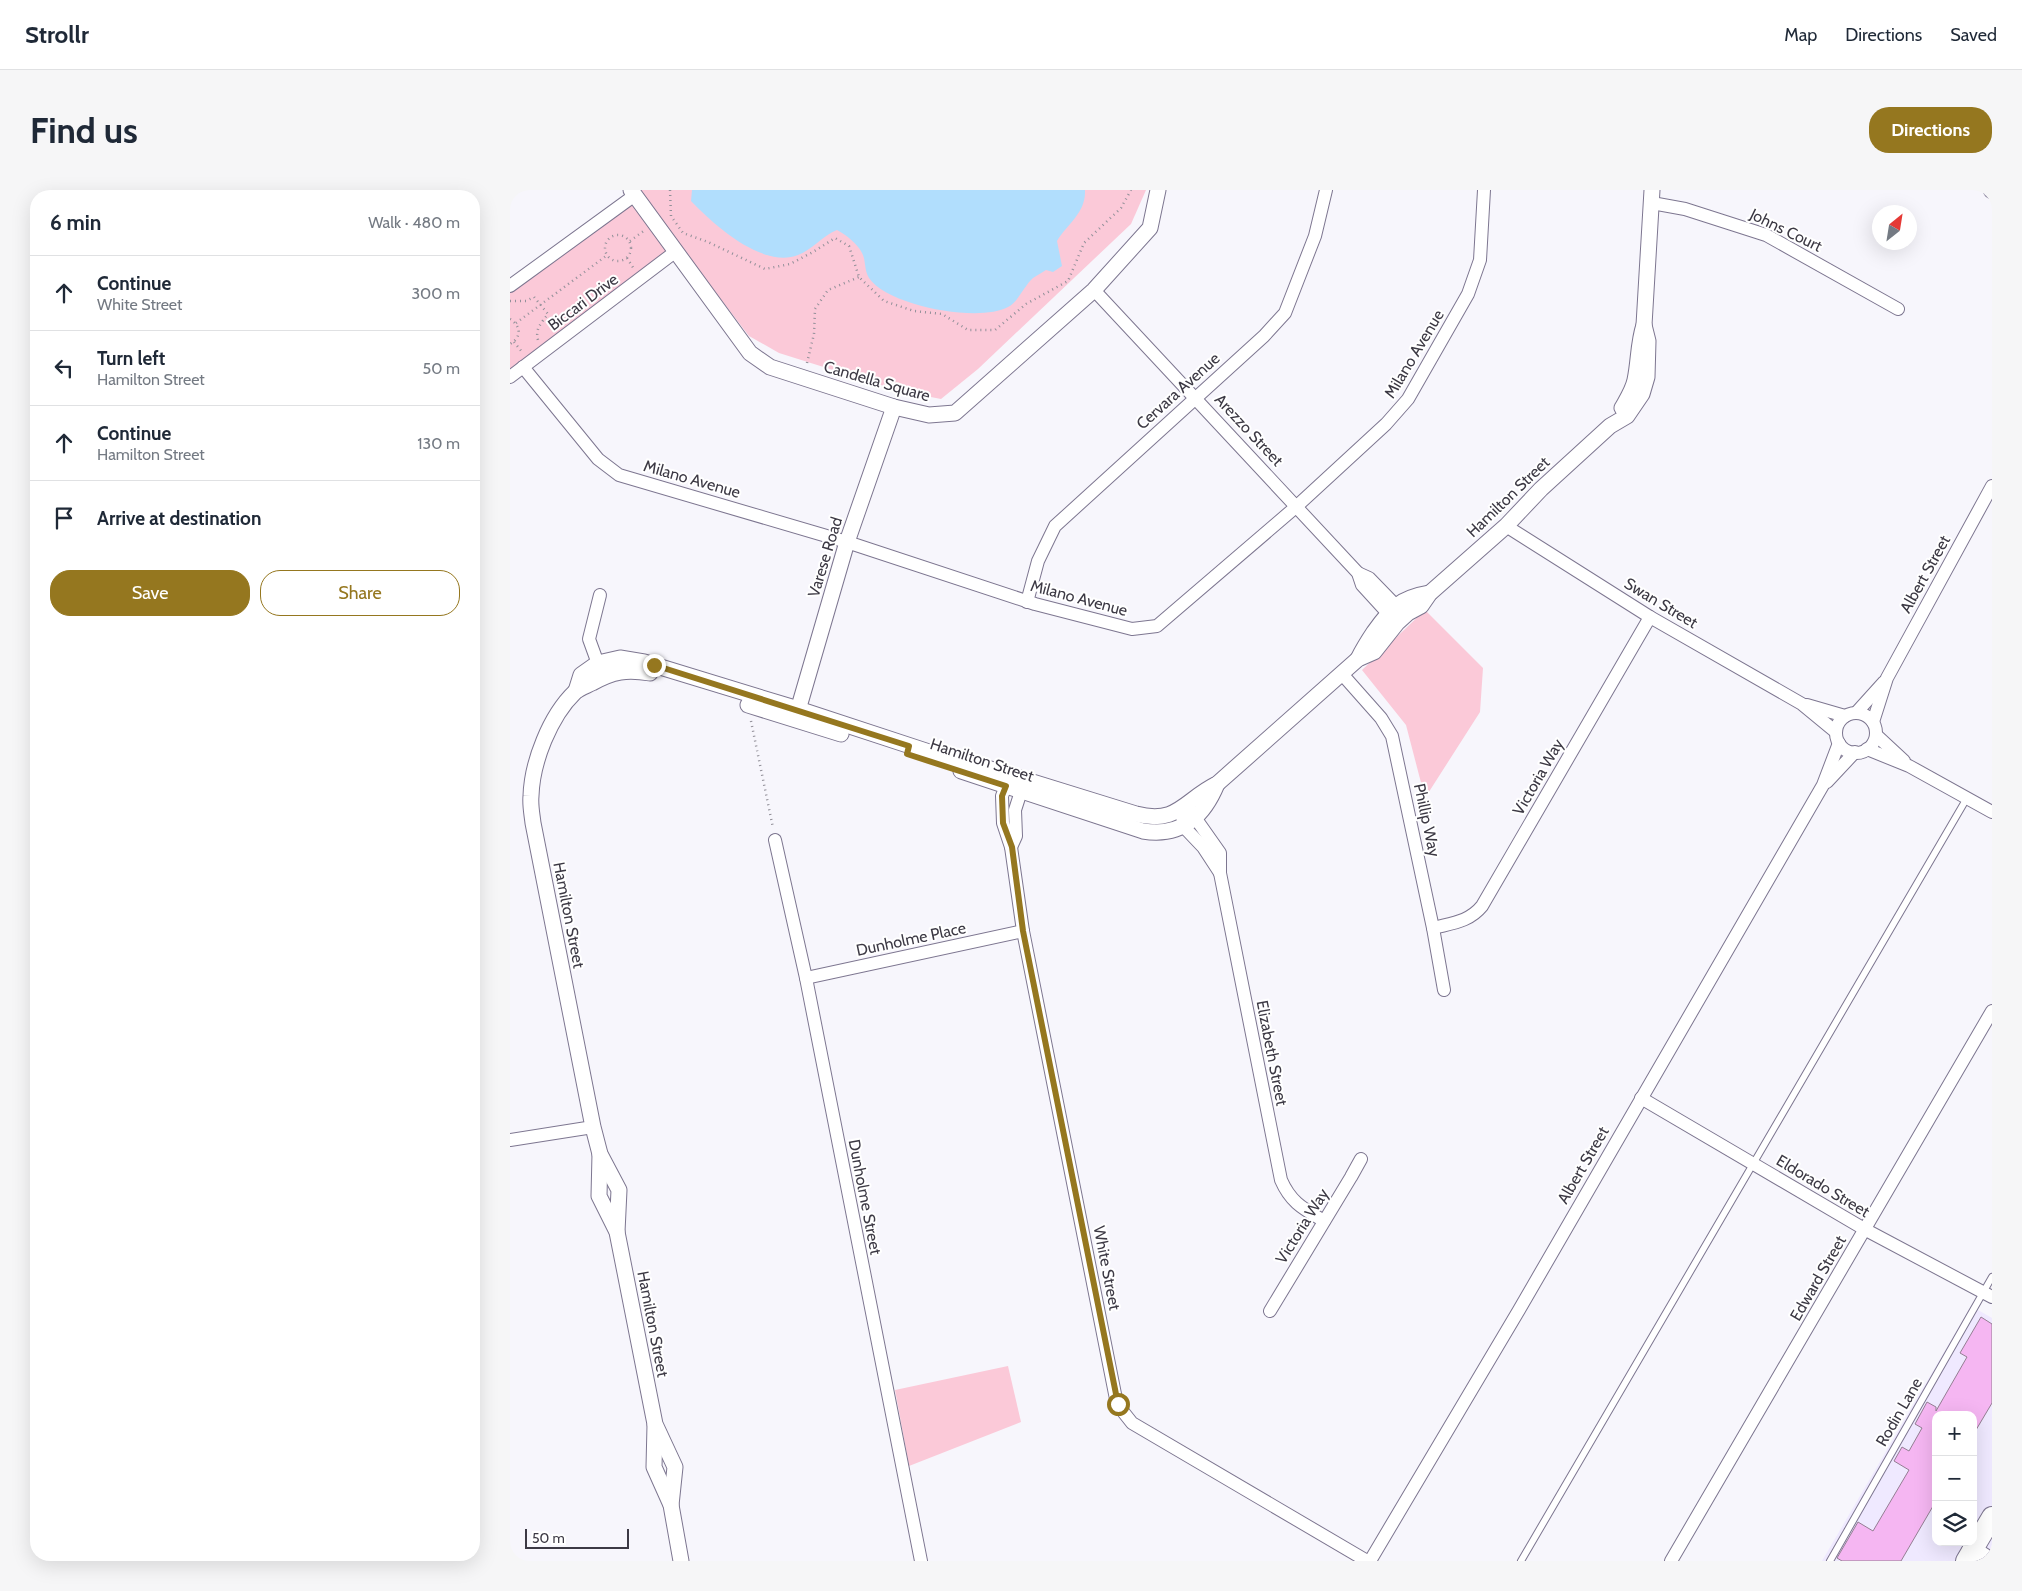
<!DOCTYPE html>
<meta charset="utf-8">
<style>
:root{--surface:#fff;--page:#f6f6f7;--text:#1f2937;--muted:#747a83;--line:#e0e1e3;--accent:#95771f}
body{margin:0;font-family:Cabin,sans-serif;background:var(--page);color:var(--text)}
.controls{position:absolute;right:15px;bottom:15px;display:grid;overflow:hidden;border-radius:10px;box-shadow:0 5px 20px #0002}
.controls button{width:45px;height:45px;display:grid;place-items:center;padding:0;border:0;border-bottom:1px solid var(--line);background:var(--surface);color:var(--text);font:25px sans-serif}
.compass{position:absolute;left:1362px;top:15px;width:45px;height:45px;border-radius:50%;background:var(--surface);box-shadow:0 5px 20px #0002;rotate:30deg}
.scale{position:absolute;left:15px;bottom:12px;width:104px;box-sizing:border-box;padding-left:5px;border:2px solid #3c3944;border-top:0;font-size:14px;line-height:18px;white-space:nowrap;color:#3c3944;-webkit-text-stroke:4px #fff;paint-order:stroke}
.stop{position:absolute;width:15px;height:15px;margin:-11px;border:4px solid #95771f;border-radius:50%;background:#fff}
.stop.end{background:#95771f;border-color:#fff;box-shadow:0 1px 5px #0008}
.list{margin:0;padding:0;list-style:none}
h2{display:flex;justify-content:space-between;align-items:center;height:65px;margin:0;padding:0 20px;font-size:21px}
h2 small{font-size:16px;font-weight:400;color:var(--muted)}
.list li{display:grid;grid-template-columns:32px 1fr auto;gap:15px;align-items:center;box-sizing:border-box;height:75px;padding:0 20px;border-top:1px solid var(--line)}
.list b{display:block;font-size:19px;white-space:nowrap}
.list p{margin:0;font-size:16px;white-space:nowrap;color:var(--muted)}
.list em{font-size:16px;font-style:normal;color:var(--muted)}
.actions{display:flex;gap:10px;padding:15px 20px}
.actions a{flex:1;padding:11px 0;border:1px solid var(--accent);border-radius:20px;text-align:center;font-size:18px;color:var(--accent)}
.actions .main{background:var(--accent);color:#fff}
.icon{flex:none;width:28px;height:28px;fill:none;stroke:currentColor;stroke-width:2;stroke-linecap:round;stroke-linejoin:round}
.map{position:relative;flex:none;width:1482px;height:1371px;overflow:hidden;border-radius:20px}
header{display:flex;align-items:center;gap:30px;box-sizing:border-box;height:70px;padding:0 25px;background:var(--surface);border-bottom:1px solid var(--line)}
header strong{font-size:24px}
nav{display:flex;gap:28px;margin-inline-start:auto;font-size:18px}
.intro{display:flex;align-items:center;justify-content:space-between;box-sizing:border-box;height:120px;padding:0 30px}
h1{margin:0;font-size:35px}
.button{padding:12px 22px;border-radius:20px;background:var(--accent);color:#fff;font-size:18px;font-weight:700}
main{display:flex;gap:30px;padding:0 30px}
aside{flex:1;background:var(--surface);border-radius:20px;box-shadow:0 5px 20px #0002}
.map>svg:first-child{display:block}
</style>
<header>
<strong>Strollr</strong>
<nav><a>Map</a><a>Directions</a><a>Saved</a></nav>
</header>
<div class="intro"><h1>Find us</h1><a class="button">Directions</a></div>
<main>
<aside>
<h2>6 min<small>Walk · 480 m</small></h2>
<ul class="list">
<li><svg class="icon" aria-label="ahead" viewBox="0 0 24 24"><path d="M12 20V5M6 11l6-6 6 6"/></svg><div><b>Continue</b><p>White Street</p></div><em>300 m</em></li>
<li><svg class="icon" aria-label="left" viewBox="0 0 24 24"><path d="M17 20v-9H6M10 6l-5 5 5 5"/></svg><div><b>Turn left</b><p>Hamilton Street</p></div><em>50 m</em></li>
<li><svg class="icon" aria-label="ahead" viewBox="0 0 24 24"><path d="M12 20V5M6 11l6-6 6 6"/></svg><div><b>Continue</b><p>Hamilton Street</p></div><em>130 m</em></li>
<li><svg class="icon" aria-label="arrive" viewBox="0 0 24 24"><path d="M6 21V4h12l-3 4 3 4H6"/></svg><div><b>Arrive at destination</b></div></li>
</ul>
<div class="actions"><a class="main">Save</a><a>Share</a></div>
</aside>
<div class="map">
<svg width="1482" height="1371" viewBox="0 0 1482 1371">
<rect width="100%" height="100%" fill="#f7f6fc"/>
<!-- built -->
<path fill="#efe9ff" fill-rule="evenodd" d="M 1461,1116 L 1482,1128 L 1482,1371 L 1312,1371 ZM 1426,1225 L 1463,1225 L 1463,1352 L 1426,1352 Z"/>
<!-- green -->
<g fill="#fbc9d8">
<path d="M 130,0 L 636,0 L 621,34 L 468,179 L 431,209 L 390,201 L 269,163 L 239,146 L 154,35 Z"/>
<path d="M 123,9 L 160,60 L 0,183 L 0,98 Z"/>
<path d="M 915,420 L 973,478 L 970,522 L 915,608 L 896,535 L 852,480 Z"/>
<path d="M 498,1176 L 511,1232 L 399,1276 L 385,1200 Z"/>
</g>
<!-- water -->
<path fill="#b1defd" d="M 182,0 L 575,0 C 576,23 558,33 547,51 L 552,76 L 543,82 L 536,80 C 532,83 527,85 523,88 C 514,96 508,112 498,117 C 469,133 378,116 359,88 C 354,80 356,70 352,63 C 347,53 336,45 327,40 C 312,46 302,60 288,65 C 253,79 204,35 181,11 Z"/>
<!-- building -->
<path fill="#f5b6f2" stroke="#947e93" d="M 1471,1127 L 1482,1134 L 1482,1213 L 1463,1245 L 1463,1225 L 1426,1225 L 1426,1311 L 1391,1371 L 1332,1371 L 1327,1368 L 1348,1332 L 1363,1341 L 1399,1280 L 1384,1271 L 1392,1257 L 1399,1261 L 1412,1238 L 1405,1234 L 1417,1212 L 1426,1217 L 1426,1221 L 1457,1167 L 1450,1163 Z"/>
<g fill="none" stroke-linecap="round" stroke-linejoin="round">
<defs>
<g id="service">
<path d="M 1011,1371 L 1457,608"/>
<path d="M 1320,1371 L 1482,1087"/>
</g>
<g id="minor">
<path d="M 1142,13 L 1175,19 L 1256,45 L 1388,119"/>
<path d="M 0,96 L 125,5"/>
<path d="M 584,100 L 848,383 L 852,395 L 884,430"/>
<path d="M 13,177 L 88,269 L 109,285 L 337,352 L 525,414 L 622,439 L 647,436 L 787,316 L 876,234 L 898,209 L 958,104 L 970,70 L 974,0"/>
<path d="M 0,187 L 165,62"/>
<path d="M 996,336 L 1140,427 L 1292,514 L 1326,542"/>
<path d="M 848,383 L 859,388 L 892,422"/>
<path d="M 90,405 L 79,449 L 91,482"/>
<path d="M 517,412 L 528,371 L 545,336 L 754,146 L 775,123 L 805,46 L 816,0"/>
<path d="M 832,484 L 871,528 L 882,546 L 923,738 L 934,800"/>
<path d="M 1297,515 L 1335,526"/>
<path d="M 1346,523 L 1374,492"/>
<circle cx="1346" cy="543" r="20"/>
<path d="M 1363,532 L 1377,488 L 1482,296"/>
<path d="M 1366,545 L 1394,571"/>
<path d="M 1357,559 L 1399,576 L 1482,622"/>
<path d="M 499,588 L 492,606 L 493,633 L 501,657 L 513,741 L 607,1214 L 622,1233 L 857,1371"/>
<path d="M 1317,592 L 1345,562"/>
<path d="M 679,619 L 710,663 L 710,683 L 771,990 C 781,1013 794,1019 814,1031"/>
<path d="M 672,626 L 674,637 L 693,657 L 710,683"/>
<path d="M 265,650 L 296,788 L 411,1371"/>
<path d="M 501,657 L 506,646 L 505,620 L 514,592"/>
<path d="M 923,738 C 942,733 959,732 972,716 L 1140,427"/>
<path d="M 296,788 L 513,741"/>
<path d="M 1131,908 L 1356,1040 L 1482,1107"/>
<path d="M 0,950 L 83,937"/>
<path d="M 760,1121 L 841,987 L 851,969"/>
<path d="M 860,1371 L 1009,1120 L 1313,595 L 1329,553"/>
<path d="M 1161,1371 L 1482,821"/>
</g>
<g id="tertiary">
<path d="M 121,0 L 240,163 L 260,177 L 384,217 L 419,225 L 445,223 L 584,100 L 640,38 L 648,0"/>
<path d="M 1481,0 L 1482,1"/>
<path d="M 1112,218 C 1117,209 1123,200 1125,190 C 1129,171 1128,153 1134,135 L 1142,0"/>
<path d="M 848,469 C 853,459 858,451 864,442 C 881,418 890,408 920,403"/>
<path d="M 66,501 L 71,485 L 88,473 L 110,468 L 134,472 L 288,519 L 425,564 L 484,580 L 626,624 C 668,635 674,610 707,594 L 848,469 L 864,462 L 887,433 L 898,423 L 911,416 L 920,403 L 996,336 L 1031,299 L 1100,236 L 1117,226 L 1132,204 L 1137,187 L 1138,151 L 1134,135"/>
<path d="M 238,515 L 331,544"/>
<path d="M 286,527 L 337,352 L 384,217"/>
<path d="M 451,581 L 633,641 C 670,647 693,628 707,594"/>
<path d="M 90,964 L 89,1006 L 107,1042 L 145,1234 L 165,1277 L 161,1315"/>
<path d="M 107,1042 L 109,1000 L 90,964 L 83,937 L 23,633 C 22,624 20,615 21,606 C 22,572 40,526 65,502 C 70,498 76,496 82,493 C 103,481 117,479 140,483"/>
<path d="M 145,1235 L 144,1277 L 161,1315 L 171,1371"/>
</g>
<g id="primary">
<path d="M 1462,1361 L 1478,1371"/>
<path d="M 1456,1371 L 1482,1327"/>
</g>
</defs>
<!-- service casing -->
<use href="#service" stroke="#7d7690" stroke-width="8"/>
<!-- minor casing -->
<use href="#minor" stroke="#7d7690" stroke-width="14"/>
<!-- tertiary casing -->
<use href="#tertiary" stroke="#7d7690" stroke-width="17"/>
<!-- primary casing -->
<use href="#primary" stroke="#7d7690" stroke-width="22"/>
<!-- path -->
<g stroke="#929099" stroke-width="2.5" stroke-dasharray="1 4" stroke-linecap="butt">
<path d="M 160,0 L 161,26 L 173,43 L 198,52 L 255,79 L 280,74 L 303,62 L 325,48 L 339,56 L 349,87 L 374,111 L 404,121 L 432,124 L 458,140 L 485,140 L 516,114 L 558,91 L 574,53 L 611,18 L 621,0"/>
<circle cx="108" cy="58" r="13"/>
<path d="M 120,51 L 135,40"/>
<path d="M 117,68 L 124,79"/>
<path d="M 0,111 L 16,111 L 24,107 L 38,124 C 31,133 25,139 28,150"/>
<path d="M 0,129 C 11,136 12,147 0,154"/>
<path d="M 6,133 L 96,66"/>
<path d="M 4,152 L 12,162"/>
<path d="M 297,173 L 304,144 L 305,119 L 318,100 L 349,87"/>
<path d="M 241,531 L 263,638"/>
</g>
<!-- service -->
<use href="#service" stroke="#fff" stroke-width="6"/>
<!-- minor -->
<use href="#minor" stroke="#fff" stroke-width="12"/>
<!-- tertiary -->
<use href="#tertiary" stroke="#fff" stroke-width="15"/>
<!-- primary -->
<use href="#primary" stroke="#fff" stroke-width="20"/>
</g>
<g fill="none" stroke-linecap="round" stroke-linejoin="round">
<!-- route -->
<path stroke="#95771f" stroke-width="6" d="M 144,475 L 399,556 L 397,564 L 496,596 L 492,606 L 493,633 L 502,657 L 513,741 L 608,1214"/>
</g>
<g text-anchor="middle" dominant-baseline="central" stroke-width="4" stroke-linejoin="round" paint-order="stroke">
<!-- street labels -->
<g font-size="16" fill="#3c3944" stroke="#fff">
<text transform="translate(1276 40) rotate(26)">Johns Court</text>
<text transform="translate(73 112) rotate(-37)">Biccari Drive</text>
<text transform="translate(904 164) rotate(-59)">Milano Avenue</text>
<text transform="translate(367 191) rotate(16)">Candella Square</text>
<text transform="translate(668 201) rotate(-42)">Cervara Avenue</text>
<text transform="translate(739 240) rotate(47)">Arezzo Street</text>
<text transform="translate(182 289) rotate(16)">Milano Avenue</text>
<text transform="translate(998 307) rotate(-44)">Hamilton Street</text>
<text transform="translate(315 367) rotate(-73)">Varese Road</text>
<text transform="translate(1415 384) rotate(-61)">Albert Street</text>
<text transform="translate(569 408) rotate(15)">Milano Avenue</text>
<text transform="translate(1151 413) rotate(31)">Swan Street</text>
<text transform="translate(472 570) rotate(18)">Hamilton Street</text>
<text transform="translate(1028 587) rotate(-60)">Victoria Way</text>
<text transform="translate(917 630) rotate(78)">Phillip Way</text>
<text transform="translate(59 725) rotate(79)">Hamilton Street</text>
<text transform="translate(401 749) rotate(-12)">Dunholme Place</text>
<text transform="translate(762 863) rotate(79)">Elizabeth Street</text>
<text transform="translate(1073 975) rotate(-60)">Albert Street</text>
<text transform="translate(1313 996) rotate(31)">Eldorado Street</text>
<text transform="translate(355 1007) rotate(79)">Dunholme Street</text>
<text transform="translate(792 1036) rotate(-58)">Victoria Way</text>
<text transform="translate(597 1078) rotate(79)">White Street</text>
<text transform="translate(1308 1088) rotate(-60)">Edward Street</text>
<text transform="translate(143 1134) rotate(79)">Hamilton Street</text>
<text transform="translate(1389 1222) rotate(-60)">Rodin Lane</text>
</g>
</g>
</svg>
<div class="controls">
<button>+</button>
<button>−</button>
<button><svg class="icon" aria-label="layers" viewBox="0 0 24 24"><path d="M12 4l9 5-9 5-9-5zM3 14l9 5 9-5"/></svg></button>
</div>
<svg class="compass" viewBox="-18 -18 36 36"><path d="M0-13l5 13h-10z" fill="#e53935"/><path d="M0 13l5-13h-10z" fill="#747a83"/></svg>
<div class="scale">50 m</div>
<div class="stop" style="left:608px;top:1214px"></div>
<div class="stop end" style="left:144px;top:475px"></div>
</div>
</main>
